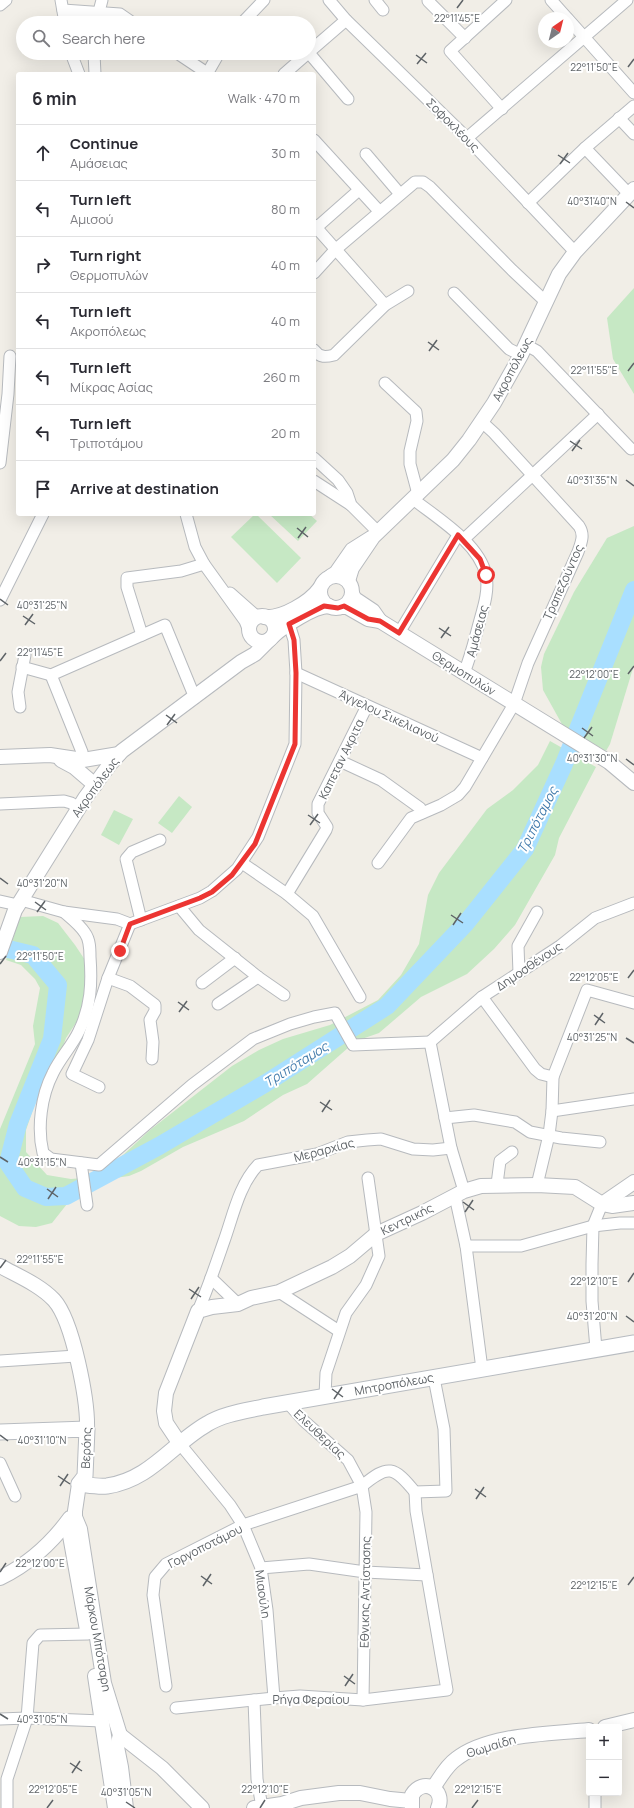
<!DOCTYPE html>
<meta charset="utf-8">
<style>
:root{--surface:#fff;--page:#f2f2f3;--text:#2b2b33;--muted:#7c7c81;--line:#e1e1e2}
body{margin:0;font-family:Manrope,sans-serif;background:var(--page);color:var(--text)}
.controls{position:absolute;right:12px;bottom:12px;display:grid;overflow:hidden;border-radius:4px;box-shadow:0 4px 16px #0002}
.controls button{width:36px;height:36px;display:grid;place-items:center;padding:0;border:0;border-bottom:1px solid var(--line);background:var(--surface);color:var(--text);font:20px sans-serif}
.compass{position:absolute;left:538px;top:12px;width:36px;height:36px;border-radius:50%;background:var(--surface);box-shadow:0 4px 16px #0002;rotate:35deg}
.stop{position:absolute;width:12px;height:12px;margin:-9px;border:3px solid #ec3532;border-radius:50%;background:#fff}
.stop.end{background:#ec3532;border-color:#fff;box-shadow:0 1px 4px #0008}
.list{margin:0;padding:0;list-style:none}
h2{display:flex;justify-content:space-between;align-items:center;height:52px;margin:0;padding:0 16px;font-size:17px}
h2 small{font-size:13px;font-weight:400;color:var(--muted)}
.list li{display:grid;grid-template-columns:26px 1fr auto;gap:12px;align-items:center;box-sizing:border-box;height:56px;padding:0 16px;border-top:1px solid var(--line)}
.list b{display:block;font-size:15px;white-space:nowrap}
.list p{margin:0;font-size:13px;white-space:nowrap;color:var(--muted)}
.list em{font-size:13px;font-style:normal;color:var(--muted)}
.icon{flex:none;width:22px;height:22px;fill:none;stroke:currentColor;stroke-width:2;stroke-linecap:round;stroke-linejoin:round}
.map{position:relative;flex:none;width:634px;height:1808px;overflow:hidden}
.search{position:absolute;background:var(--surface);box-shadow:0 4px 16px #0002;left:16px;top:16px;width:300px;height:44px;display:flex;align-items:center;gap:10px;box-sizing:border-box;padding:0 14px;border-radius:22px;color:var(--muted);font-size:15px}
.panel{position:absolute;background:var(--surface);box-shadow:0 4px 16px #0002;left:16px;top:72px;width:300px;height:444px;border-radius:4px}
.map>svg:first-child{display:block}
</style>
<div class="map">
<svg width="634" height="1808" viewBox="0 0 634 1808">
<rect width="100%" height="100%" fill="#f1eee7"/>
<!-- green -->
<g fill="#c6e8c4">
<path d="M 634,288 L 634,394 L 613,359 L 607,318 Z"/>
<path d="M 255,514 L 256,514 L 301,558 L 277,583 L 231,537 Z"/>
<path d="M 269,514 L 309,514 L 317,521 L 298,541 Z"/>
<path d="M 634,526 L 634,665 L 610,744 L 606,751 L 563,726 L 543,690 L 541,667 L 544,654 L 574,592 L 607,538 Z"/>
<path d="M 550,741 L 596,767 L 559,838 L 555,855 L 515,925 L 494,949 L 467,974 L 421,997 L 379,1033 L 359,1040 L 349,1047 L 307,1084 L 283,1095 L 244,1121 L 183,1147 L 141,1171 L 129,1176 L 115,1178 L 86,1193 L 84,1178 L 104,1169 L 123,1155 L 150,1130 L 232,1066 L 259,1050 L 283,1039 L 330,1025 L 378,1000 L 401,975 L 419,944 L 428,895 L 439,873 L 487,809 L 513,790 L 538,765 Z"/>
<path d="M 179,796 L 192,807 L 172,833 L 158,823 Z"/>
<path d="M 114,810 L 133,819 L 119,845 L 101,835 Z"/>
<path d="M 43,916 L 58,923 L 75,945 L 85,960 L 88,980 L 85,1009 L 66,1038 L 57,1063 L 47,1075 L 40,1089 L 26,1130 L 26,1152 L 47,1175 L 71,1179 L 82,1178 L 84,1194 L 67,1204 L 52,1223 L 36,1227 L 19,1226 L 0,1216 L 0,1129 L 35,1044 L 33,1026 L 40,988 L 35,979 L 21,965 L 6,960 L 20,917 Z"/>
</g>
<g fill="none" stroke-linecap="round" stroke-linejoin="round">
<!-- river -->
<path stroke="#a9dfff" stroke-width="18" d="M 0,947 L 33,955 L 58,985 L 52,1039 L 18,1124 L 8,1163 L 25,1188 L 46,1197 L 66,1196 L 159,1146 L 266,1083 L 387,1006 L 466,923 L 525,849 L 564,764 L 634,590"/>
<defs>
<g id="minor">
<path d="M 61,0 L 65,23"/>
<path d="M 329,0 L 346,20 L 467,138 L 575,252"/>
<path d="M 375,0 L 383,10"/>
<path d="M 551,0 L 567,18"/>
<path d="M 428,1 L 465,38"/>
<path d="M 0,5 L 6,0"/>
<path d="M 63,10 L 120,14 L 133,23"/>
<path d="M 568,19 L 634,93"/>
<path d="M 96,23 L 102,0"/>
<path d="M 242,23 L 264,0"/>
<path d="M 309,52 L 346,20"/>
<path d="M 71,53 L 79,74"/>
<path d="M 94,53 L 95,74"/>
<path d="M 177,53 L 207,73"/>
<path d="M 309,53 L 348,99"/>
<path d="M 207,74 L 219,53"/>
<path d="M 284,74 L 308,53"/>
<path d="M 502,109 L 450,51 L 506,0"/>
<path d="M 619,118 L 634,134"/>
<path d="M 467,138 L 627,0"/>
<path d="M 314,140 L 379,211"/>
<path d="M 585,148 L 629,194"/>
<path d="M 366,154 L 400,194"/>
<path d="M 528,203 L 585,148 L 634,106"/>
<path d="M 314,225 L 385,305"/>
<path d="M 316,228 L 359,190"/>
<path d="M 314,273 L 335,250 L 415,182 L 423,182 L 430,187 L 512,270 L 546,302"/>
<path d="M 454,293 L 509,349 L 521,355"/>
<path d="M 526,345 L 537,351 L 631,449"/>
<path d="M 314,350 C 320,358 326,357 334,355 L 385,305 L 408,291"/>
<path d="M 385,383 L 416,412 L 417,421 L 410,451 L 410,464 L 418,494"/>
<path d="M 314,458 L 338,480 L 347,493 L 351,505 L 378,532"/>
<path d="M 0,463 L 8,394 L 10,356"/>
<path d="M 314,481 L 351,505"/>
<path d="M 413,499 C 437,518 479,543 486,575 C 489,590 484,606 480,620 C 475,638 471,656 464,673"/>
<path d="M 186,514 L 195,547 L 204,564 L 245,621 L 249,631"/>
<path d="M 464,539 L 598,414"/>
<path d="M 230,593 L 255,615 L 260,616"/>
<path d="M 0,600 L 43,514"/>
<path d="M 399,633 L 458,535"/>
<path d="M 142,635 L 127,587 L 127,578 L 181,571 L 204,564"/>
<path d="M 22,667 L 51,675 L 165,625 L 195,698"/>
<path d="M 296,673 L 482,758"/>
<path d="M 51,675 L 82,752 L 83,760"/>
<path d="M 20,707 L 18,692 L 25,655"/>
<path d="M 340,761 L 381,780 L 420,808 L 422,813"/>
<path d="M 0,804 L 64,801 L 71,803 L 79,808"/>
<path d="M 242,863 L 287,894 L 313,916 L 360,997"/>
<path d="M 378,863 L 411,818 L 441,805 L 458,795 L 465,787 L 514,704 L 528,663 L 578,552 C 581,543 585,535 579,526 L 494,433 L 482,422"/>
<path d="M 287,894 L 326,830 L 327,827 L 318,813 L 318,804 L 367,706"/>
<path d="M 21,900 L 64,912 L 117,919 L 130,924 L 200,898 L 212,891 L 237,869 L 258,837 L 295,744 L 296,673 L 294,640 L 289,624"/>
<path d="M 0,901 L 18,905"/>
<path d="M 179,906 L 199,930 L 258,977 L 284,995"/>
<path d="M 64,912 C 71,918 80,925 85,933 C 90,940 90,949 90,957 C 92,983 91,1007 79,1031 C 72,1046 60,1058 53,1073 C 41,1096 37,1128 43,1153 L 51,1159 L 99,1165 L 192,1085 L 253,1039 L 290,1024 L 314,1017 L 335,1013 L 353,1045 L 430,1042"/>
<path d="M 141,920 L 126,859 L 132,852 L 160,840"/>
<path d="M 519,973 L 518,946 L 537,912"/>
<path d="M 108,978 L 130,986 L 155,1005 L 155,1011 L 150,1020 L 153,1042 L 152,1059"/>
<path d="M 202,983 L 235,958"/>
<path d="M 482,997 L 535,1069 L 541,1074 L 553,1077"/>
<path d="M 218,1004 L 258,977"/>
<path d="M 430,1042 L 482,997 L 560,946 L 595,918 L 634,903"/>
<path d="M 430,1042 L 451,1148 L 464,1191"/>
<path d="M 99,1087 L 72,1074 L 88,1040 L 108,978 L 130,924"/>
<path d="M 552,1111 L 634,1099"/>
<path d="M 445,1118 L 474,1115 L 515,1122 L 530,1132 L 561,1138 L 600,1142"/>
<path d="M 81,1163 L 87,1205"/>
<path d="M 497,1184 L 500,1161 L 512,1152"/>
<path d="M 537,1185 L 549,1135 L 552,1111 L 553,1077 L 587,990 L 634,1003"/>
<path d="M 455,1196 L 466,1246 L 482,1369"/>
<path d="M 466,1246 L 521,1246 L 593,1226 L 620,1223 L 634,1223"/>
<path d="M 211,1278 L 238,1304"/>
<path d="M 279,1292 L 339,1331"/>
<path d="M 198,1311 C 208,1288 216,1264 224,1241 C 233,1216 239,1185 258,1165 L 317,1154 L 348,1142 L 367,1140 L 381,1139 L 413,1149 L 433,1150 L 451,1148"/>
<path d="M 596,1349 L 592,1301 L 592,1264 L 593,1226 L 602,1204"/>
<path d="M 0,1361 L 76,1356"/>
<path d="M 325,1396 L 326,1373 L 346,1313 L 366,1285 L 379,1256 L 368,1178"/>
<path d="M 287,1402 L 304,1421 L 348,1460 L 362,1486 C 388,1464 394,1466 415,1492 L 446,1491 L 444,1429 L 434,1378"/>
<path d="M 180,1444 L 230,1505 L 243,1525 L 261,1568 L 267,1610 L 274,1698"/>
<path d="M 0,1463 L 15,1496"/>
<path d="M 261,1568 L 309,1564 L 365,1572 L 427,1575"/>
<path d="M 166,1686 L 153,1595 L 155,1577 L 166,1564 L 243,1525 L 362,1486 L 366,1512 L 363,1700"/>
<path d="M 254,1700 L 257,1779 L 262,1807"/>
<path d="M 176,1708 L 274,1698 L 300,1696 L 363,1700 L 447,1690 L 416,1511 L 415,1492"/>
<path d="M 0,1719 L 27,1718 L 102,1721"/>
<path d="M 7,1808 L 7,1779 L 27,1718 L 33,1643 L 40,1635 L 88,1634"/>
<path d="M 595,1808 L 595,1793"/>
</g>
<g id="tertiary">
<circle cx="336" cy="592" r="16"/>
<path d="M 331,576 L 336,573 L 352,550 L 371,538"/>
<path d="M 348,581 L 352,568 L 373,537 L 453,460 L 469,440 L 494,403 L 521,355 L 559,274 L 575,252 L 634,189"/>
<path d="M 352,594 L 355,599 L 373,611 L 380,621"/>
<path d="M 342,607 L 347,607 L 368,619 L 380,621 L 609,762 L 634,783"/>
<circle cx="262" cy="629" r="13"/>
<path d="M 264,617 C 282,619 310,602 320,588"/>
<path d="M 273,636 C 284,626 314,606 329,606"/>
<path d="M 0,757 L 50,755 L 83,760 L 119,754"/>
<path d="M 61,760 L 74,767 L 95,785"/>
<path d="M 0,952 L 15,910 L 85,798 L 110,764 L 122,751 L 241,662 L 255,654 L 270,639"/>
<path d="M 602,1204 L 634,1182"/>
<path d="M 0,1266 C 18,1276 40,1285 54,1300 C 73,1321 88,1401 87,1429"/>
<path d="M 180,1444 L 166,1423 L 164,1411 L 166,1393 L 198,1311 L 212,1307 L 238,1304 L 251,1298 L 279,1292 L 332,1267 L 350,1256 L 376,1234 L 422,1213 L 464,1191 L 481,1186 L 537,1185 L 575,1187 L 602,1204 L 612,1206 L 634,1203"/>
<path d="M 79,1484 L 75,1511 L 75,1517 L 80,1529 L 104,1683 L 120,1735 L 117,1747 L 121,1767 L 126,1808"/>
<path d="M 75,1517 L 69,1530 L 87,1630"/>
<path d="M 0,1578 C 29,1564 51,1544 70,1518"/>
<path d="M 95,1676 L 115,1808"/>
<path d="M 605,1727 L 634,1720"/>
<path d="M 120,1735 L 162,1768 L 202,1808"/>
<path d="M 433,1788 C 440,1778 446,1766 456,1759 C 487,1734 550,1734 589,1730"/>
<path d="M 254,1808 L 282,1804 L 301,1798 L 339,1793 L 360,1793 L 390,1799 L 411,1801"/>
<path d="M 412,1808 L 412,1795 C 423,1777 446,1789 438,1808"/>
</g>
<g id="secondary">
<path d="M 0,1432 L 87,1429 L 85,1476 L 79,1484"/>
<path d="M 79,1484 C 88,1485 98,1487 107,1486 C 150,1480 172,1444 207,1424 C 223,1414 245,1411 263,1407 L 634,1343"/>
</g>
</defs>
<!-- minor casing -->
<use href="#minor" stroke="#b7babe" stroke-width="13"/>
<!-- tertiary casing -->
<use href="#tertiary" stroke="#b7babe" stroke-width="16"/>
<!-- secondary casing -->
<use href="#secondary" stroke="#b8bcc1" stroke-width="17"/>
<!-- minor -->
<use href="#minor" stroke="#fff" stroke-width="11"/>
<!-- tertiary -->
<use href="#tertiary" stroke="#fff" stroke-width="14"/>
<!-- secondary -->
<use href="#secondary" stroke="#fff" stroke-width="15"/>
</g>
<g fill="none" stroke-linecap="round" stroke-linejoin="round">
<!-- route -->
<path stroke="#ec3532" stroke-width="5" d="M 120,951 L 130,924 L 200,898 L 212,892 L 232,875 L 255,844 L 295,744 L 296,673 L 294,640 L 289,624 L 324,606 L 338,608 L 344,606 L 368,619 L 380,621 L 399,633 L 458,535 L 480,559 L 486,575"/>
</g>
<!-- ticks -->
<path fill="none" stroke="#5e6367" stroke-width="1.5" d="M 457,8 L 463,0M 416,55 L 427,63M 417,64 L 426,53M 628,67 L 634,59M 558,155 L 570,163M 560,164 L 568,153M 626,202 L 634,208M 428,342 L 439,350M 429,351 L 437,340M 628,371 L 634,363M 570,441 L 582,449M 572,451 L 580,440M 626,480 L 634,486M 297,528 L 308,537M 298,538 L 306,527M 0,599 L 8,605M 23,616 L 35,624M 25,625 L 33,614M 439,628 L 451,636M 441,638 L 449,627M 0,661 L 6,653M 628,674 L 634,666M 166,715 L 177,723M 167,725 L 175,714M 582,728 L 593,736M 584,738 L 592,727M 626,759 L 634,765M 308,815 L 320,823M 310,825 L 318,814M 0,878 L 8,884M 35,902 L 46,910M 37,912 L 45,901M 451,915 L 463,923M 453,925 L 461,913M 0,964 L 6,956M 628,978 L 634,970M 178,1002 L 189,1010M 179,1012 L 187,1001M 594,1015 L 605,1023M 595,1025 L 603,1013M 626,1038 L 634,1043M 320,1102 L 332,1110M 322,1112 L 330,1100M 0,1157 L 8,1162M 47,1189 L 58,1197M 48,1199 L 56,1187M 463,1202 L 474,1210M 465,1212 L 473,1200M 0,1268 L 6,1260M 628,1282 L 634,1273M 189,1289 L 201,1297M 191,1299 L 199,1287M 626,1316 L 634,1322M 332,1389 L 343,1397M 334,1399 L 342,1387M 0,1435 L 8,1441M 58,1476 L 70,1484M 60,1486 L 68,1474M 475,1489 L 486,1497M 476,1499 L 484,1487M 0,1572 L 6,1563M 201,1576 L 212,1584M 628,1585 L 634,1577M 203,1586 L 211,1574M 344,1676 L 355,1684M 345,1686 L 353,1674M 0,1714 L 8,1719M 70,1763 L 82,1771M 72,1773 L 80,1761M 126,1802 L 135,1808M 47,1808 L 53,1800M 260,1808 L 265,1800M 472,1808 L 478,1800"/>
<g text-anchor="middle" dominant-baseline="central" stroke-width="4" stroke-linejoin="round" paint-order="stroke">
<!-- street labels -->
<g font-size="12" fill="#5e6367" stroke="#fff">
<text transform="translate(453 125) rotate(45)">Σοφοκλέους</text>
<text transform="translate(512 369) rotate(-62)">Ακροπόλεως</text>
<text transform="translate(563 582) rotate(-66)">Τραπεζούντος</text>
<text transform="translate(477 631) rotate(-75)">Αμάσειας</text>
<text transform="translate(464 673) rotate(32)">Θερμοπυλών</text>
<text transform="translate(389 716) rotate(25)">Άγγελου Σικελιανού</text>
<text transform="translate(341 759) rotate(-64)">Καπεταν Ακριτα</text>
<text transform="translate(95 787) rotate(-54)">Ακροπόλεως</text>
<text transform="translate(529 966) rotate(-34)">Δημοσθένους</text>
<text transform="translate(324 1150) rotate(-15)">Μεραρχίας</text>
<text transform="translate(407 1219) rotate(-26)">Κεντρικής</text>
<text transform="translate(394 1384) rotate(-10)">Μητροπόλεως</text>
<text transform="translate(320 1434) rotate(43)">Ελευθερίας</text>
<text transform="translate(86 1448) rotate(-88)">Βερόης</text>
<text transform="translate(205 1546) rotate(-27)">Γοργοποτάμου</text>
<text transform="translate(365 1592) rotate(-89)">Εθνικης Αντίστασης</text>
<text transform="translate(263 1594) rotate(82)">Μιαούλη</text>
<text transform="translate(98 1639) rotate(80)">Μάρκου Μπότσαρη</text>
<text x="311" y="1699">Ρήγα Φεραίου</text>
<text transform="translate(491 1746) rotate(-17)">Θωμαίδη</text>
</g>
<!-- water labels -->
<g font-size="13" font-style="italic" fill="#407aab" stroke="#fff">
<text transform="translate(537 820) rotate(-63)">Τριπόταμος</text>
<text transform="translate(296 1064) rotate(-32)">Τριπόταμος</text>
</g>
</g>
<g font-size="10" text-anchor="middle" fill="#5e6367" stroke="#fff" stroke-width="4" stroke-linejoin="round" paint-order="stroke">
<text x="457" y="22">22°11'45"E</text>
<text x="594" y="71">22°11'50"E</text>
<text x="592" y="205">40°31'40"N</text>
<text x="594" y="374">22°11'55"E</text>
<text x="592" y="484">40°31'35"N</text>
<text x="42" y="609">40°31'25"N</text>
<text x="40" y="656">22°11'45"E</text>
<text x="594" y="678">22°12'00"E</text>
<text x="592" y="762">40°31'30"N</text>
<text x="42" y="887">40°31'20"N</text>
<text x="40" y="960">22°11'50"E</text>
<text x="594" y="981">22°12'05"E</text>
<text x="592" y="1041">40°31'25"N</text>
<text x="42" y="1166">40°31'15"N</text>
<text x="40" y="1263">22°11'55"E</text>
<text x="594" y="1285">22°12'10"E</text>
<text x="592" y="1320">40°31'20"N</text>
<text x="42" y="1444">40°31'10"N</text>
<text x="40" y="1567">22°12'00"E</text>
<text x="594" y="1589">22°12'15"E</text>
<text x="42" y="1723">40°31'05"N</text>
<text x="53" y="1793">22°12'05"E</text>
<text x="265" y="1793">22°12'10"E</text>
<text x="478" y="1793">22°12'15"E</text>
<text x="126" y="1796">40°31'05"N</text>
</g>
</svg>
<div class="controls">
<button>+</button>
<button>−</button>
</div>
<svg class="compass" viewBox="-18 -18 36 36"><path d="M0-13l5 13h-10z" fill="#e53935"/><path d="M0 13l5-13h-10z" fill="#7c7c81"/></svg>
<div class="stop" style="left:486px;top:575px"></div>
<div class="stop end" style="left:120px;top:951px"></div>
<div class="search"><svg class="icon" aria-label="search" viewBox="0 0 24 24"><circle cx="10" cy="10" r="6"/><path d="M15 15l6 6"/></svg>Search here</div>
<section class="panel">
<h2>6 min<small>Walk · 470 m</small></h2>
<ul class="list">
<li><svg class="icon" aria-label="ahead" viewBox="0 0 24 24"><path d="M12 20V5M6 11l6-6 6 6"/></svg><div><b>Continue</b><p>Αμάσειας</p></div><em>30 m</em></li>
<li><svg class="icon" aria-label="left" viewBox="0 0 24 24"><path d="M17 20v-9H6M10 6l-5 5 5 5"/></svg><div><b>Turn left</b><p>Αμισού</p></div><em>80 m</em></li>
<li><svg class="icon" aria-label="right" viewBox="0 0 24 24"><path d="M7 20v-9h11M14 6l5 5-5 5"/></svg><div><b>Turn right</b><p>Θερμοπυλών</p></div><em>40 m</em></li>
<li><svg class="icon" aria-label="left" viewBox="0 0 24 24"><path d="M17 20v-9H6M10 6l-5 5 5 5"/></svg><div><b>Turn left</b><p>Ακροπόλεως</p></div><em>40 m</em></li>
<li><svg class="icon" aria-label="left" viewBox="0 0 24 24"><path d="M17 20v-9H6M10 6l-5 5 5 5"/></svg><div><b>Turn left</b><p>Μίκρας Ασίας</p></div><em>260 m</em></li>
<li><svg class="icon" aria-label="left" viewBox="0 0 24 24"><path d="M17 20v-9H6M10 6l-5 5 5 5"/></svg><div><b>Turn left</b><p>Τριποτάμου</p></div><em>20 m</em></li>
<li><svg class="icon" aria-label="arrive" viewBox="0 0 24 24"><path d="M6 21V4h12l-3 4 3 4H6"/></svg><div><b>Arrive at destination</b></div></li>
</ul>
</section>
</div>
